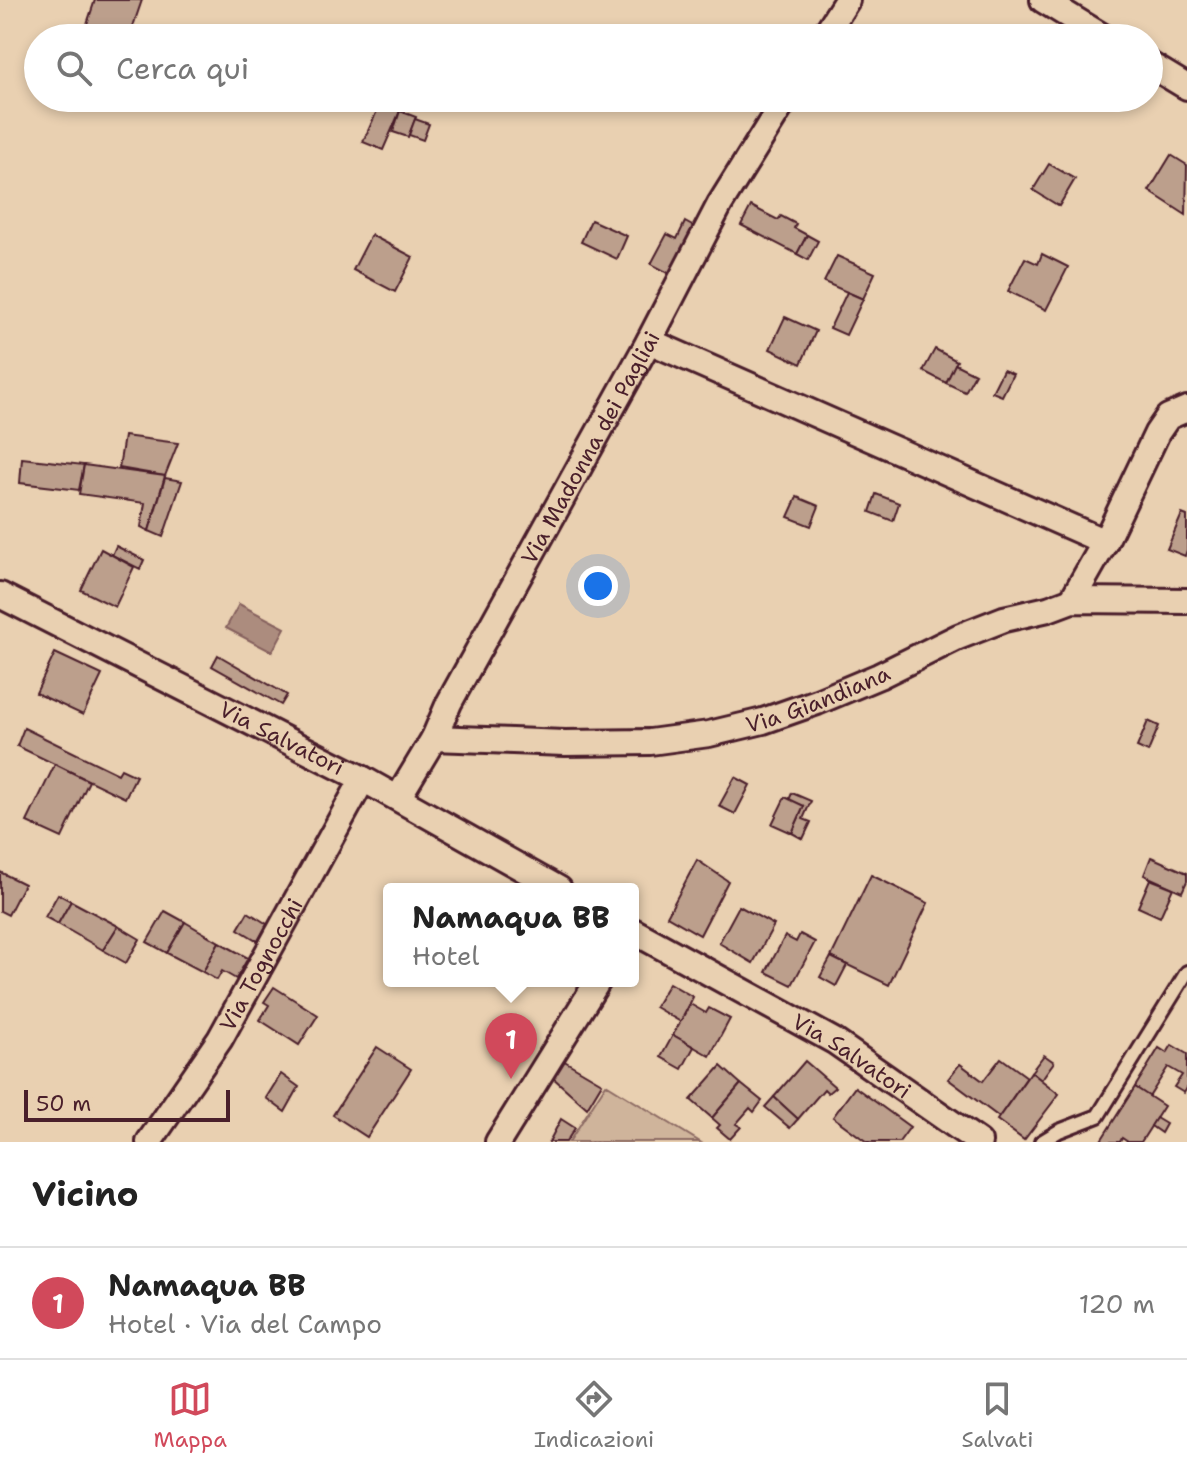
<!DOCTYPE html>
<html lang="it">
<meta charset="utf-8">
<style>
:root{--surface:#fff;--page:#f2f2f2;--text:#222;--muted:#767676;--line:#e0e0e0;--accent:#d1495b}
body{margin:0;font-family:"Shantell Sans",sans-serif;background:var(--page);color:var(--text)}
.scale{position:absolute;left:24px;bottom:20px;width:206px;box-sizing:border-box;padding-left:8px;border:4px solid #4a1f2b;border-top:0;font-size:22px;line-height:28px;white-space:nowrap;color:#4a1f2b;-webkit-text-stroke:6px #e9d0b1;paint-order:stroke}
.you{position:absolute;left:598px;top:586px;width:28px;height:28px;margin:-20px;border:6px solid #fff;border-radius:50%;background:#1a73e8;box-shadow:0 0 0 12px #1a73e833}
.badge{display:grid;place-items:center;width:52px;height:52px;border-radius:50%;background:var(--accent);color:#fff;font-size:26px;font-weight:700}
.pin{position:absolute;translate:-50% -66px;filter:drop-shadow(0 2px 4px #0008)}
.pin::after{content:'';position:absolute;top:42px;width:28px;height:24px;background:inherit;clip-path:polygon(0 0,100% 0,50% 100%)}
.popup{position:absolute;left:383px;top:883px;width:256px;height:104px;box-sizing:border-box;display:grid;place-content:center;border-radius:8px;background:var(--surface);filter:drop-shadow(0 2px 6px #0005);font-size:26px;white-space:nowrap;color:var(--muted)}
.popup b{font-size:30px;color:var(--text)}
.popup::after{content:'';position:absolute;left:50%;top:100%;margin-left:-16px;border:16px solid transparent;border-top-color:var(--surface)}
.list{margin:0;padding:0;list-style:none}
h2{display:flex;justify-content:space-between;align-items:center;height:104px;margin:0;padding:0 32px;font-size:34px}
h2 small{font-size:26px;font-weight:400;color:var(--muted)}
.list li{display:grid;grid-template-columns:52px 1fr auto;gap:24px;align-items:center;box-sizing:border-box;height:112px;padding:0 32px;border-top:2px solid var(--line)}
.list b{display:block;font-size:30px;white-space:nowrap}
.list p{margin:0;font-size:26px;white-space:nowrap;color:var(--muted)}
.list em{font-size:26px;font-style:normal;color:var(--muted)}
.icon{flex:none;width:44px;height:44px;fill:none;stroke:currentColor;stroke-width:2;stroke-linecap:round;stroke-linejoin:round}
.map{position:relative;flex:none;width:1187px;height:1142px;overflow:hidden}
.search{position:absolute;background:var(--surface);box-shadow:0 4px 12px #0003;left:24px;right:24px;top:24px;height:88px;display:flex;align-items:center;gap:20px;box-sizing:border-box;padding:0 28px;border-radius:44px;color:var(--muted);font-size:30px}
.sheet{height:216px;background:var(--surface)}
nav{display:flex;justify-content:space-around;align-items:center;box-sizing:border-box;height:112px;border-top:2px solid var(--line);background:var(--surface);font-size:22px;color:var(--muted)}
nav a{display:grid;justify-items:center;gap:4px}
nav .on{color:var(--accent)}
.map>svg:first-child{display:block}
</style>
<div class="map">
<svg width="1187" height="1142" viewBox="0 0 1187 1142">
<rect width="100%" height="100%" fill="#e9d0b1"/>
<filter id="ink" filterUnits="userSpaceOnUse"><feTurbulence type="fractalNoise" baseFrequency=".0125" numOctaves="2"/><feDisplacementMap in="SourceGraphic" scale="16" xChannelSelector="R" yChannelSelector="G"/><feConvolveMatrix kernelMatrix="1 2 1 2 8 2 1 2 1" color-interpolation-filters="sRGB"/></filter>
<g filter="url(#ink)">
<!-- green -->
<path fill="#cfb49b" stroke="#8c6a63" stroke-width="2" d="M 606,1084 L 700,1142 L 569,1142 Z"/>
<!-- water -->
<path fill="#ac8c7e" stroke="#85605d" stroke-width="2" d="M 239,604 L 285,628 L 272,652 L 226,628 Z"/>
<!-- building -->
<g fill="#bc9f8c" stroke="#4a1f2b" stroke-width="2">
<path d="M 95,0 L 142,0 L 129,38 L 116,38 L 86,27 Z"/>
<path d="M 381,102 L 400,111 L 383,150 L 363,142 Z"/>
<path d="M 400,111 L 416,117 L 408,137 L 393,132 Z"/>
<path d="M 415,119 L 429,124 L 423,140 L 409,135 Z"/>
<path d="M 1171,155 L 1187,165 L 1186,215 L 1149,191 Z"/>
<path d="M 1049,164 L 1075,179 L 1059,206 L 1033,190 Z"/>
<path d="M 751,206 L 778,220 L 781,216 L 796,224 L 794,228 L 807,235 L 797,254 L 741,225 Z"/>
<path d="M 591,220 L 627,236 L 617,259 L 581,242 Z"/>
<path d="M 685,222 L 703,232 L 678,278 L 651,264 L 667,234 L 677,239 Z"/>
<path d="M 371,235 L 413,257 L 395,292 L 353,270 Z"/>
<path d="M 807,235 L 818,241 L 808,260 L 797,254 Z"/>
<path d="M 1042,254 L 1068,267 L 1046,310 L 1008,291 L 1025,258 L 1038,264 Z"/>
<path d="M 837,256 L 875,273 L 863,299 L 824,282 Z"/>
<path d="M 847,292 L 863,299 L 846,335 L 830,328 Z"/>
<path d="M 785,317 L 816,331 L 801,364 L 770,349 Z"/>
<path d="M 935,349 L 957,361 L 946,383 L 923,371 Z"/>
<path d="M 955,364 L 975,374 L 965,392 L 946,383 Z"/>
<path d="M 1003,370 L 1013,374 L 1002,396 L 992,392 Z"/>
<path d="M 124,436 L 178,443 L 165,476 L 119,468 Z"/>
<path d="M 22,458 L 84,465 L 79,490 L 20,483 Z"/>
<path d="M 84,465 L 165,476 L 149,531 L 141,527 L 145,503 L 79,494 Z"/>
<path d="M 165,478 L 182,481 L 163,537 L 149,531 Z"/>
<path d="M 876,494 L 899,503 L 893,521 L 870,512 Z"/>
<path d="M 797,497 L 819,506 L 811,526 L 788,517 Z"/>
<path d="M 1182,514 L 1187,516 L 1187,550 L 1185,556 L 1167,549 Z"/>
<path d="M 116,546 L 144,560 L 140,569 L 112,555 Z"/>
<path d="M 101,549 L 134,567 L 115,607 L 81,590 Z"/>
<path d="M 55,653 L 102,675 L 83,715 L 36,693 Z"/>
<path d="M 218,655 L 287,695 L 281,705 L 212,666 Z"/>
<path d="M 1148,721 L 1159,726 L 1148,752 L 1137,747 Z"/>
<path d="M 24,728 L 118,774 L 121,769 L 136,776 L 125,798 L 17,746 Z"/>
<path d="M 55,764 L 89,781 L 62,838 L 27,822 Z"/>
<path d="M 735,777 L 750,785 L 735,814 L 719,806 Z"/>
<path d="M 792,793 L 811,801 L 803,819 L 811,822 L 803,839 L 792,833 L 804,806 L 789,800 Z"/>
<path d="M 785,797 L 804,806 L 792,833 L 772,824 Z"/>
<path d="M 1151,857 L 1187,873 L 1187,881 L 1182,892 L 1144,875 Z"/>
<path d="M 697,860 L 728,881 L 700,935 L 667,916 Z"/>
<path d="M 0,872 L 24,884 L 8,915 L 0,911 Z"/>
<path d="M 871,875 L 928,903 L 889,985 L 831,957 Z"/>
<path d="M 1150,879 L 1173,888 L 1160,917 L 1138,907 Z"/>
<path d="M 58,894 L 71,901 L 58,924 L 45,917 Z"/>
<path d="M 71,901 L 118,926 L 103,950 L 58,924 Z"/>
<path d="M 739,906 L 774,925 L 753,963 L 719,943 Z"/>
<path d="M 165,911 L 185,922 L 167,953 L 147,942 Z"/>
<path d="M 248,912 L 267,924 L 258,941 L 238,929 Z"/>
<path d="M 185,922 L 219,942 L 203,972 L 167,953 Z"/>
<path d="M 118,926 L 140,939 L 126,963 L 103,950 Z"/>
<path d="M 800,934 L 815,942 L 792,985 L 766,972 L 785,936 L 796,942 Z"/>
<path d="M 219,942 L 248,958 L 236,979 L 222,971 L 217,980 L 203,972 Z"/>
<path d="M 831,957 L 847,965 L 836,986 L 820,977 Z"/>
<path d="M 669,983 L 693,997 L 681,1022 L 655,1007 Z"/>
<path d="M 274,987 L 318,1015 L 299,1045 L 260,1020 L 269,1005 L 264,1002 Z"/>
<path d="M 690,1004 L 706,1013 L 709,1008 L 730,1019 L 710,1056 L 673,1035 Z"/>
<path d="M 673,1035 L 694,1047 L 682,1069 L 661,1057 Z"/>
<path d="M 1172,1045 L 1187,1054 L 1187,1088 L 1184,1093 L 1174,1087 L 1182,1075 L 1168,1067 L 1149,1097 L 1135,1087 L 1159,1048 L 1167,1053 Z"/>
<path d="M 377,1047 L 411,1069 L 367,1137 L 333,1115 Z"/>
<path d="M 1044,1055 L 1054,1062 L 1041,1080 L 1031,1072 Z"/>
<path d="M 1001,1058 L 1027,1077 L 999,1117 L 948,1079 L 960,1064 L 983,1081 Z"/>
<path d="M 561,1059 L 602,1083 L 587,1108 L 551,1076 Z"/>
<path d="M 805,1061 L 835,1087 L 828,1093 L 824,1089 L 798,1119 L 774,1097 Z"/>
<path d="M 721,1066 L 741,1084 L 712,1118 L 691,1100 Z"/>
<path d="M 1031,1072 L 1059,1094 L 1024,1140 L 997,1120 Z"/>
<path d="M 281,1074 L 299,1087 L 285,1112 L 266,1098 Z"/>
<path d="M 741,1084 L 762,1101 L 754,1112 L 750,1108 L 736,1124 L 741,1127 L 730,1139 L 717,1128 L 720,1125 L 712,1118 Z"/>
<path d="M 855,1087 L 910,1127 L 899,1142 L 867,1142 L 833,1117 Z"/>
<path d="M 1135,1087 L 1164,1106 L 1141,1142 L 1128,1142 L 1122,1138 L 1120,1142 L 1100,1142 Z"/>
<path d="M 774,1097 L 798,1119 L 790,1128 L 765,1107 Z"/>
<path d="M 1156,1118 L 1166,1124 L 1161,1133 L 1151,1126 Z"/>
<path d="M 561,1119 L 575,1128 L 566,1142 L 549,1142 Z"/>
</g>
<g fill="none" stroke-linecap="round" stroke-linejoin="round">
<defs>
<path id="lane" d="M 1041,1142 L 1059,1131 L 1098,1116 L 1187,972"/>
<g id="street">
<path d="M 1043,0 L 1105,38"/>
<path d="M 823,38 L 847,0"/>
<path d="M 1149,64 L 1187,87"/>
<path d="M 649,341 L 1105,542"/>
<path id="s1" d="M 0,595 L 363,779 L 559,889"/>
<path d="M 1072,600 L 1105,542 L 1157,433 L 1168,417 L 1187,409"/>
<path id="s2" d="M 434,738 L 565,743 L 650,742 L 709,734 L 763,721 L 817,702 L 879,676 L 958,637 L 1004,619 L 1048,609 L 1072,600 L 1187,601"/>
<path id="s3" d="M 398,798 L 434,738 L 449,703 L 649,341 L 720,204 L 786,98"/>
<path id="s4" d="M 633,931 L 834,1041 L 979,1142"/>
<path id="s5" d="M 149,1142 L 220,1039 L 363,779"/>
<path d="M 498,1142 L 598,981"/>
</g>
</defs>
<!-- lane casing -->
<use href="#lane" stroke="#4a1f2b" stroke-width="18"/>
<!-- street casing -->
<use href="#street" stroke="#4a1f2b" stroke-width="30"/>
<!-- lane -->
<use href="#lane" stroke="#e9d0b1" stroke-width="12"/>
<!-- street -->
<use href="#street" stroke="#e9d0b1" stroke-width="24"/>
</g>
</g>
<g text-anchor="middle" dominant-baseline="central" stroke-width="6" stroke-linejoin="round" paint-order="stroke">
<!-- street labels -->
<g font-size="22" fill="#4a1f2b" stroke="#e9d0b1">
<text stroke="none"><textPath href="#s3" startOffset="400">Via Madonna dei Pagliai</textPath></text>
<text stroke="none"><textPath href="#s2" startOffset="390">Via Giandiana</textPath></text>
<text stroke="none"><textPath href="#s1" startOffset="316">Via Salvatori</textPath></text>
<text stroke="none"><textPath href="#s5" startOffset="210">Via Tognocchi</textPath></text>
<text stroke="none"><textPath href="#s4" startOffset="252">Via Salvatori</textPath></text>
</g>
</g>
</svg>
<div class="scale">50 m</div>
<div class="you"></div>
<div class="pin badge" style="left:511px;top:1079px">1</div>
<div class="popup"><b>Namaqua BB</b>Hotel</div>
<div class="search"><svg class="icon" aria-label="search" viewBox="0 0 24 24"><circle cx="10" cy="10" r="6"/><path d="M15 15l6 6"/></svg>Cerca qui</div>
</div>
<section class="sheet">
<h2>Vicino<small></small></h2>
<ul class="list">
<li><span class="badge">1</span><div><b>Namaqua BB</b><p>Hotel · Via del Campo</p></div><em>120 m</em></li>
</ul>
</section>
<nav>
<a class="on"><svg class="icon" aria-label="map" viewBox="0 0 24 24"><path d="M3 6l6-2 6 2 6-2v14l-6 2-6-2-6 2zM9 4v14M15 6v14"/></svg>Mappa</a>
<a><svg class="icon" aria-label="directions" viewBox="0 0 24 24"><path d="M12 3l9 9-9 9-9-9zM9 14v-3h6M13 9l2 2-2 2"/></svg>Indicazioni</a>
<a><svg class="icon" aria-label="saved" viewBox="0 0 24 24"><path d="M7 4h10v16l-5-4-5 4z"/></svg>Salvati</a>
</nav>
